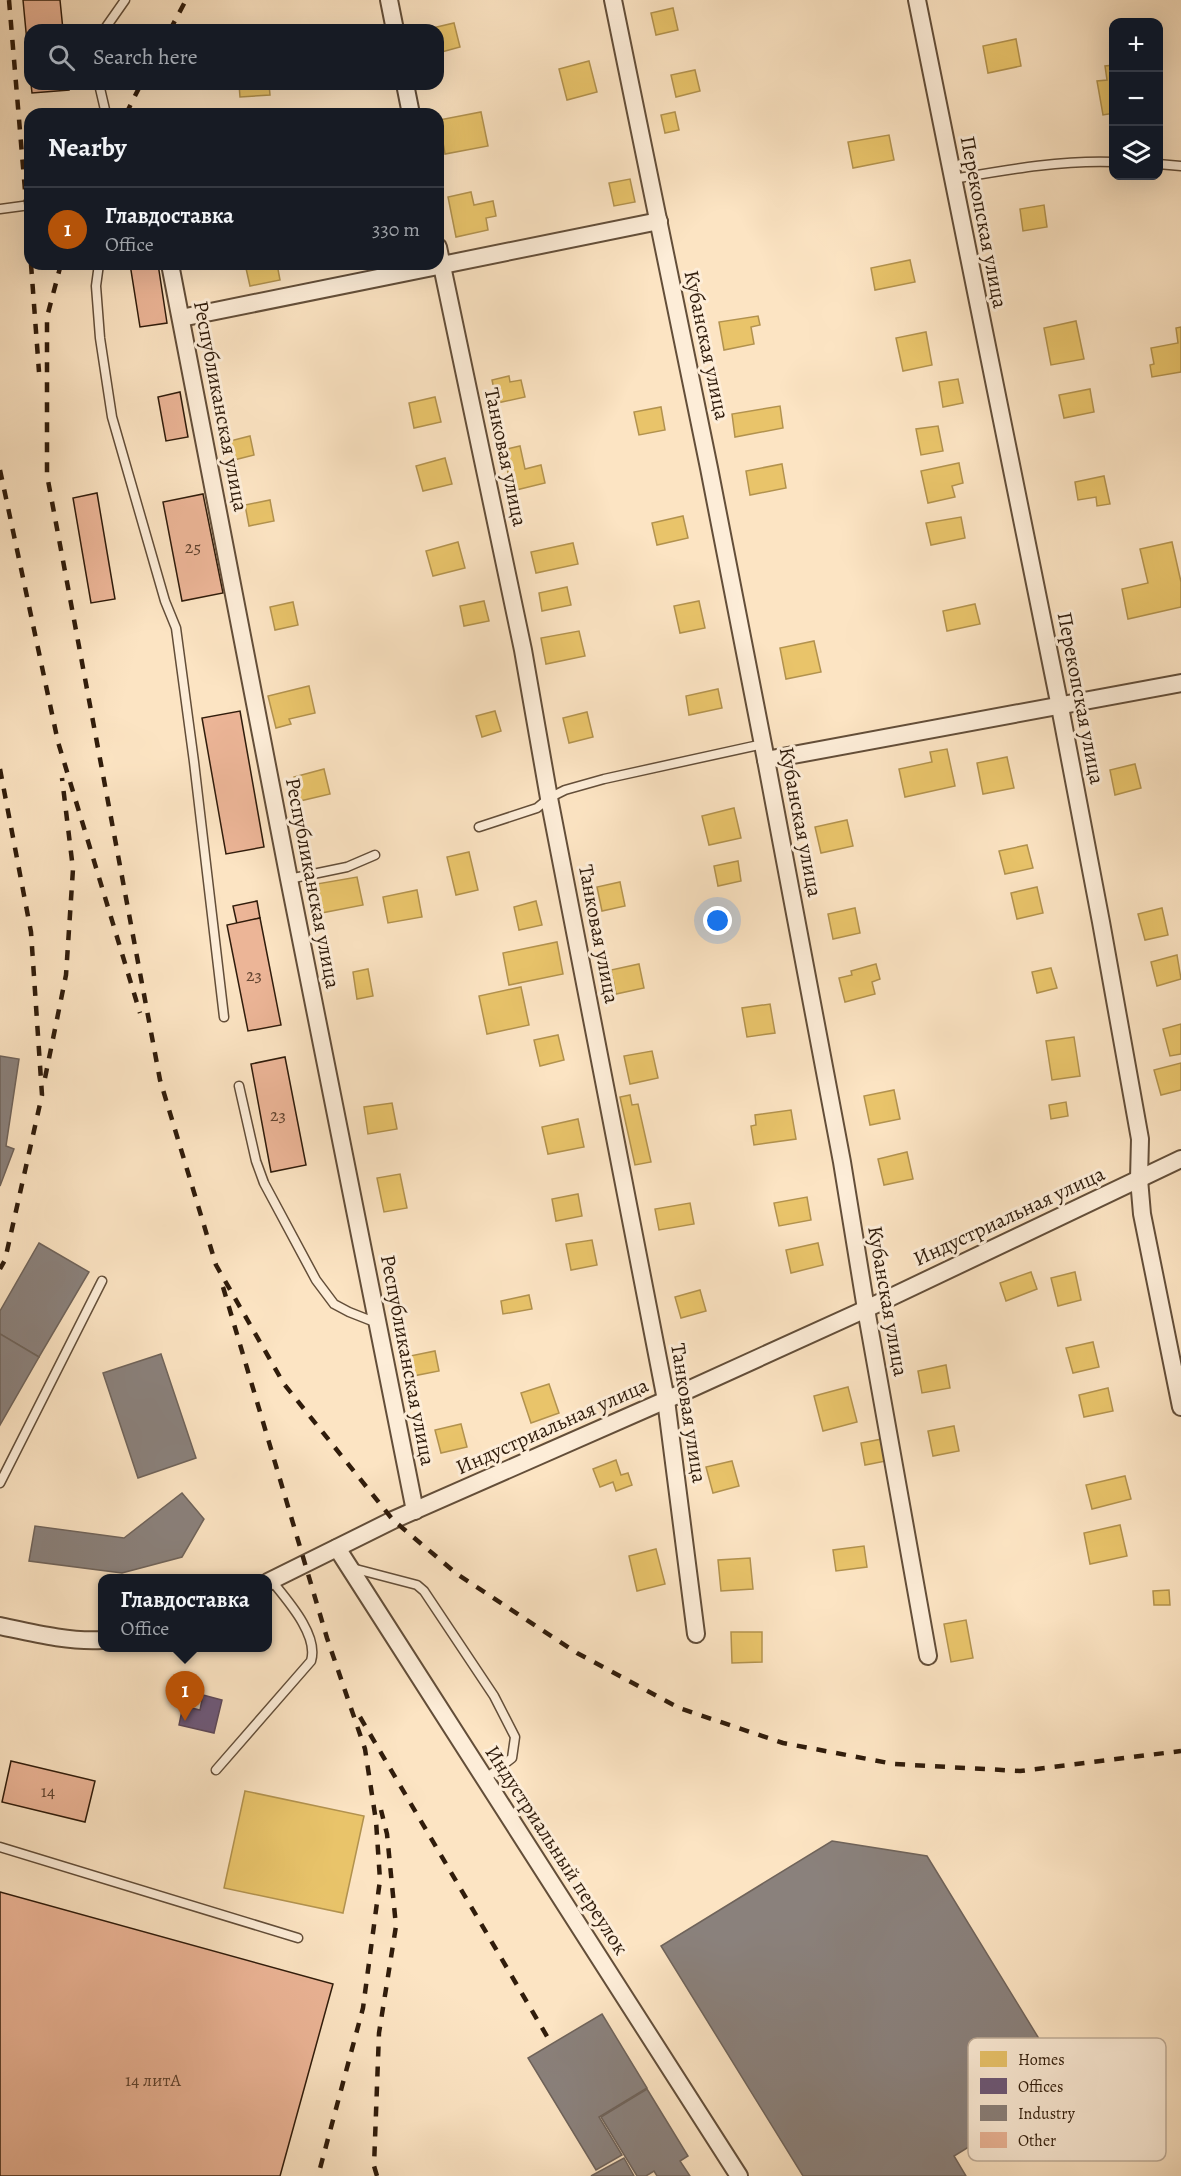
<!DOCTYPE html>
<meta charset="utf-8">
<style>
:root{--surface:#171b24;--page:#242831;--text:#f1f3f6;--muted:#9ea1a6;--line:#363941;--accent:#b45309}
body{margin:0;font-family:Alegreya,serif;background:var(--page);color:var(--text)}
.controls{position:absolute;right:18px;top:18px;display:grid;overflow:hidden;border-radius:12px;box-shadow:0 6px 24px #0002}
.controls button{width:54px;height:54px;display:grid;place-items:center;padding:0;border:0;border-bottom:2px solid var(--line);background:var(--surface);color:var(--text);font:30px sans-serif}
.you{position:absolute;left:718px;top:921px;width:21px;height:21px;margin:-15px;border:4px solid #fff;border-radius:50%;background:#1a73e8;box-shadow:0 0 0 9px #1a73e833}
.badge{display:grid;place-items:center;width:39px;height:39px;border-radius:50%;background:var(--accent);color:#fff;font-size:20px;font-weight:700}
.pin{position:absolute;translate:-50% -50px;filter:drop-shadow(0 2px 3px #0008)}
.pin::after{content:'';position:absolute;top:32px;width:21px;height:18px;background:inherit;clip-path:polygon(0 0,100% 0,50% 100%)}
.popup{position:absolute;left:98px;top:1574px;width:174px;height:78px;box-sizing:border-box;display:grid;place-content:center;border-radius:12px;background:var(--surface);filter:drop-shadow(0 2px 4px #0005);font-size:20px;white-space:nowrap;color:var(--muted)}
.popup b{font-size:22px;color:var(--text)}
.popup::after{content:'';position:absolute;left:50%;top:100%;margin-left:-12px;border:12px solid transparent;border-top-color:var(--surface)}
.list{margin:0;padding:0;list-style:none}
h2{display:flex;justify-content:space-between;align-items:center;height:78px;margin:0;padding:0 24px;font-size:26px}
h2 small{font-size:20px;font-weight:400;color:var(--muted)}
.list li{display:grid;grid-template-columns:39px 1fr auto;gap:18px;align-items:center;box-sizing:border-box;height:84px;padding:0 24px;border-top:2px solid var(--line)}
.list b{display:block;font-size:22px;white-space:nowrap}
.list p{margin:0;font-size:20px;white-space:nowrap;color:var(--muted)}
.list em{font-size:20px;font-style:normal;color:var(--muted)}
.icon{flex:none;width:33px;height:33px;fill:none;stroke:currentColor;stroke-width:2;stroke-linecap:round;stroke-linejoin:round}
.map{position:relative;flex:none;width:1181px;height:2176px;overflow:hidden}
.search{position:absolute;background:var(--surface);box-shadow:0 6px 24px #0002;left:24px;top:24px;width:420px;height:66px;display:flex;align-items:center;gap:15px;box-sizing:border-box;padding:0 21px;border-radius:18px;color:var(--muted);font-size:22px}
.panel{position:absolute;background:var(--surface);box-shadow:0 6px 24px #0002;left:24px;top:108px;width:420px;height:162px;border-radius:18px}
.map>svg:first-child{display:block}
</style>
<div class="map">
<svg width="1181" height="2176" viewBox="0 0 1181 2176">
<rect width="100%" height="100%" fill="#fce4c3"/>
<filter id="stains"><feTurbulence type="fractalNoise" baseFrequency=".00333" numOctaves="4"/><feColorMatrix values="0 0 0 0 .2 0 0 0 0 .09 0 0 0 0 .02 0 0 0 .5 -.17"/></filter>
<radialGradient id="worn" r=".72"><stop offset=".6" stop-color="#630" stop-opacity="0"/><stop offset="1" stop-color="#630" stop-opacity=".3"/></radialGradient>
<!-- homes -->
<g fill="#e9c46a" stroke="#b2924e" stroke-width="1.5">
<path d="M 673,8 L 678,30 L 656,35 L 651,13 Z"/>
<path d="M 454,23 L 460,47 L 438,53 L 438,30 L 424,30 Z"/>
<path d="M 1016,39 L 1021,66 L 988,73 L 983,46 Z"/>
<path d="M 589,61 L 597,92 L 567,100 L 559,69 Z"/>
<path d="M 1114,65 L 1114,113 L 1103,115 L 1097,81 L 1107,80 L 1105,66 Z"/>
<path d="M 695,70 L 700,91 L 676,97 L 671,75 Z"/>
<path d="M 239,84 L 269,84 L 270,95 L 240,97 Z"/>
<path d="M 481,112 L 488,146 L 445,154 L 439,120 Z"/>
<path d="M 675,112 L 679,130 L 665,133 L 661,115 Z"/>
<path d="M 889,135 L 894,160 L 853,168 L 848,142 Z"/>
<path d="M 630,179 L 635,202 L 614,206 L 609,183 Z"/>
<path d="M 471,192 L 474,205 L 493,201 L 496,216 L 486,218 L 488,230 L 456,237 L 448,197 Z"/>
<path d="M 1044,205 L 1047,227 L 1023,231 L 1020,209 Z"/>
<path d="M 910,260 L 915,282 L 875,290 L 871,268 Z"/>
<path d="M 245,264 L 277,264 L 280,280 L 250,286 Z"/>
<path d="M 758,316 L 760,325 L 751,327 L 754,344 L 724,350 L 719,322 Z"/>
<path d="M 1076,321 L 1084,359 L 1051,365 L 1044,328 Z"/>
<path d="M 1181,327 L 1181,372 L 1152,377 L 1150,365 L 1154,364 L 1151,348 L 1178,343 L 1176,328 Z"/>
<path d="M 926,332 L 932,365 L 903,371 L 896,338 Z"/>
<path d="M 509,376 L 510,382 L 521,380 L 525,397 L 497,403 L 492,380 Z"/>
<path d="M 958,379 L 963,403 L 943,407 L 939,382 Z"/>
<path d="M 1090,389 L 1094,412 L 1064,418 L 1059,395 Z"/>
<path d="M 435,397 L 441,422 L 414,428 L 409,403 Z"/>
<path d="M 780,406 L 783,428 L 735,437 L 732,414 Z"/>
<path d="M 661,407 L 665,430 L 639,435 L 634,412 Z"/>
<path d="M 938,426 L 943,451 L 921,455 L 916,429 Z"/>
<path d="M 250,436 L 254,455 L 234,460 L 230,441 Z"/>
<path d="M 520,446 L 525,469 L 541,465 L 545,483 L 512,491 L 503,450 Z"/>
<path d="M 445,458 L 452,484 L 423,491 L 416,466 Z"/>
<path d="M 959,463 L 963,483 L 952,486 L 955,497 L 928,503 L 921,471 Z"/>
<path d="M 782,464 L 786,488 L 750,495 L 746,471 Z"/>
<path d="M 1104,476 L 1110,504 L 1097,506 L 1096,497 L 1078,500 L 1075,482 Z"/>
<path d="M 270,500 L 274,521 L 249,526 L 245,505 Z"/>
<path d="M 683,516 L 688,538 L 657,545 L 652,523 Z"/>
<path d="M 961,517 L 965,538 L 931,545 L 926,523 Z"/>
<path d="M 458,542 L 465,568 L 433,576 L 426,551 Z"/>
<path d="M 1172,542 L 1181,582 L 1181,607 L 1128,619 L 1122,589 L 1148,583 L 1140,549 Z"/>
<path d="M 573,543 L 578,564 L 536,573 L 531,552 Z"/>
<path d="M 567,587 L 571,605 L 542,611 L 539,593 Z"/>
<path d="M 484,601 L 489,621 L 464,626 L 460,606 Z"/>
<path d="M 699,601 L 705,628 L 680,633 L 674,606 Z"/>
<path d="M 293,602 L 298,625 L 275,630 L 270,607 Z"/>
<path d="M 975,604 L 980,624 L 947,631 L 943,611 Z"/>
<path d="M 579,631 L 585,656 L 546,664 L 541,638 Z"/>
<path d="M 814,641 L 821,672 L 786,679 L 780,648 Z"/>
<path d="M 309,686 L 315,713 L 289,719 L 291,724 L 276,728 L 268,696 Z"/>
<path d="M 718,689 L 722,708 L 689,715 L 686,696 Z"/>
<path d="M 495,711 L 501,731 L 482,737 L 476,716 Z"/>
<path d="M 587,712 L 593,737 L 569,743 L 563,718 Z"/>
<path d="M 947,749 L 955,786 L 905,797 L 899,769 L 932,762 L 930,752 Z"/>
<path d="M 1007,757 L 1014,788 L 983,794 L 977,763 Z"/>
<path d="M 1135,764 L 1141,788 L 1115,795 L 1110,770 Z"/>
<path d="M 324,769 L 330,794 L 300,801 L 294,777 Z"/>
<path d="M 734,808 L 741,838 L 709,845 L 702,816 Z"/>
<path d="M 847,820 L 853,846 L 821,853 L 815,827 Z"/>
<path d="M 1027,845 L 1033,868 L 1005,874 L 999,851 Z"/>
<path d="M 469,852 L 478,890 L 456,895 L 447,857 Z"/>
<path d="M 738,861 L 741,881 L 718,886 L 714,866 Z"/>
<path d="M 357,877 L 363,905 L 311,915 L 305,886 Z"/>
<path d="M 620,882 L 625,906 L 602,911 L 597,887 Z"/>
<path d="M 1037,887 L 1043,913 L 1017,919 L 1011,893 Z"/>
<path d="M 417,890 L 422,917 L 388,923 L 383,897 Z"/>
<path d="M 536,901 L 542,925 L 519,930 L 514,907 Z"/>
<path d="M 855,908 L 860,933 L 833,939 L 828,914 Z"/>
<path d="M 1162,908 L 1168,935 L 1145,940 L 1138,914 Z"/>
<path d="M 557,942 L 563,974 L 509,985 L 503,953 Z"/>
<path d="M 1177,955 L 1181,979 L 1157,986 L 1151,962 Z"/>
<path d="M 639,964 L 644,988 L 616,994 L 611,970 Z"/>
<path d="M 876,964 L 880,979 L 872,982 L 875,994 L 845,1002 L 839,978 L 852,975 L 851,971 Z"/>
<path d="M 1051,968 L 1057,988 L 1037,993 L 1032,972 Z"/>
<path d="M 368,969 L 373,996 L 357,999 L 353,972 Z"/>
<path d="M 521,987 L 529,1025 L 487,1034 L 479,996 Z"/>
<path d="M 770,1004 L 775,1033 L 747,1037 L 742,1008 Z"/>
<path d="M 1181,1024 L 1181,1054 L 1170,1056 L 1163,1029 Z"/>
<path d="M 558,1035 L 564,1060 L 540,1066 L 534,1040 Z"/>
<path d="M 1074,1037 L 1080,1076 L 1052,1080 L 1046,1041 Z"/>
<path d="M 652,1051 L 658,1078 L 630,1084 L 624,1056 Z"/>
<path d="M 1181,1063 L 1181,1090 L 1161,1095 L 1154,1070 Z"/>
<path d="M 894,1090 L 900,1119 L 870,1125 L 864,1096 Z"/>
<path d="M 630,1095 L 632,1105 L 638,1104 L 651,1162 L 635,1165 L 620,1097 Z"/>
<path d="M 1066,1102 L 1068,1116 L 1051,1119 L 1049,1105 Z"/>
<path d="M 392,1103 L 397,1129 L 368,1134 L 364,1107 Z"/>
<path d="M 791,1110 L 796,1139 L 754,1145 L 751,1126 L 756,1125 L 755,1115 Z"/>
<path d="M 578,1119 L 584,1147 L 548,1154 L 542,1127 Z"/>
<path d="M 907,1152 L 913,1179 L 884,1185 L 878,1159 Z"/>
<path d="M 400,1174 L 407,1208 L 384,1212 L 377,1178 Z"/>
<path d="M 578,1194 L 582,1216 L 556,1221 L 552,1199 Z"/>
<path d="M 807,1197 L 811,1220 L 779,1226 L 774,1203 Z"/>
<path d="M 690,1203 L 694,1224 L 659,1230 L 655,1209 Z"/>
<path d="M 592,1240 L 597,1265 L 571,1270 L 566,1244 Z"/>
<path d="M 818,1243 L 823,1265 L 791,1273 L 786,1250 Z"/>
<path d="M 1031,1272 L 1037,1289 L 1006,1301 L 1000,1283 Z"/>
<path d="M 1075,1272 L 1081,1300 L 1058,1306 L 1051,1278 Z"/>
<path d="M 700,1290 L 706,1311 L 681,1318 L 675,1297 Z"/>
<path d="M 529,1295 L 532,1309 L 503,1314 L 501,1301 Z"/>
<path d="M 1093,1342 L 1099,1367 L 1073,1373 L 1066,1348 Z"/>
<path d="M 435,1351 L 439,1371 L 413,1376 L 410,1356 Z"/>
<path d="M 946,1365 L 950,1388 L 922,1393 L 918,1371 Z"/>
<path d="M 549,1384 L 559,1413 L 531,1423 L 521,1393 Z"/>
<path d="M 848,1387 L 857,1422 L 823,1431 L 814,1396 Z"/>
<path d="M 1108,1388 L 1113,1411 L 1084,1417 L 1079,1395 Z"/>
<path d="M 461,1424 L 467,1447 L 441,1453 L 435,1430 Z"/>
<path d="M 954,1426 L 959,1451 L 933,1456 L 928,1431 Z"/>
<path d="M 882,1439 L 886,1461 L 865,1465 L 861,1443 Z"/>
<path d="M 616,1460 L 621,1475 L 628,1473 L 632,1485 L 616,1491 L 613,1482 L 600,1487 L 593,1469 Z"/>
<path d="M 732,1461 L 739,1486 L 713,1493 L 706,1467 Z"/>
<path d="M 1125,1476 L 1131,1499 L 1092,1509 L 1086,1485 Z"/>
<path d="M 1120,1525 L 1127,1556 L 1090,1564 L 1084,1533 Z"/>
<path d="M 864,1546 L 867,1567 L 836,1571 L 833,1550 Z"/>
<path d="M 656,1549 L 665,1584 L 637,1591 L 629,1556 Z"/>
<path d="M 750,1558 L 753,1589 L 721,1591 L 718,1560 Z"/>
<path d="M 1169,1590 L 1170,1605 L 1154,1605 L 1153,1591 Z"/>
<path d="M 966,1620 L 973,1658 L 951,1662 L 944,1624 Z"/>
<path d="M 731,1632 L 762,1632 L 762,1662 L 732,1663 Z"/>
<path d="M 245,1791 L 364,1816 L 343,1913 L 224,1888 Z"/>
</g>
<!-- offices -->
<path fill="#6d597a" stroke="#5b4759" stroke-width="1.5" d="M 203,1695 L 222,1700 L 214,1733 L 179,1725 L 183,1706 L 200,1710 Z"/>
<!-- industry -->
<g fill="#8a817c" stroke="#6f635a" stroke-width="1.5">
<path d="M 0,1056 L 19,1059 L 6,1146 L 14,1149 L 0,1186 Z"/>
<path d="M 39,1243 L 89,1272 L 39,1357 L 0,1334 L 0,1311 Z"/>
<path d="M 0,1334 L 39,1357 L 0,1425 Z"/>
<path d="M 161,1354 L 196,1458 L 138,1478 L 103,1373 Z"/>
<path d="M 182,1493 L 204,1519 L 182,1557 L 122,1573 L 29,1561 L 35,1526 L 124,1538 Z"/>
<path d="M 832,1841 L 927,1856 L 1068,2086 L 954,2156 L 966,2176 L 803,2176 L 661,1946 Z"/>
<path d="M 602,2014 L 647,2088 L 599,2117 L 622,2155 L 596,2170 L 528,2058 Z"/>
<path d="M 647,2089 L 688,2156 L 680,2161 L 690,2176 L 657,2176 L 654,2171 L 646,2176 L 637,2176 L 601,2117 Z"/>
<path d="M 624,2158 L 634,2176 L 591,2176 Z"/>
</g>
<!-- building -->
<g fill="#ecb597" stroke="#301c0b" stroke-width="1.5">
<path d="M 23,0 L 60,0 L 63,30 L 30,30 L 30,74 Z"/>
<path d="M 31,84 L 68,84 L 69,90 L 32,93 Z"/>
<path d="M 130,264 L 158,264 L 167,323 L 140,327 Z"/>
<path d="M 180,392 L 188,437 L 166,441 L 158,397 Z"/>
<path d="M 97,493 L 115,599 L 91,603 L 73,498 Z"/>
<path d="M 203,494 L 223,593 L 182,601 L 163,502 Z"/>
<path d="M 240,711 L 264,847 L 226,854 L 202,718 Z"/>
<path d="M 257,901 L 260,918 L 237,924 L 233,906 Z"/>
<path d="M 260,918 L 281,1025 L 248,1031 L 227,925 Z"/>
<path d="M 285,1057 L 306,1165 L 271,1172 L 251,1064 Z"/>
<path d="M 11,1761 L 95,1781 L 85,1822 L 2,1802 Z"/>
<path d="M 0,1892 L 333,1984 L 280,2176 L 0,2176 Z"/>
</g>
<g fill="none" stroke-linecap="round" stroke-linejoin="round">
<defs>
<g id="service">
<path d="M 104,30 L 125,0"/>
<path d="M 99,84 L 106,114"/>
<path d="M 1158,164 L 1181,166"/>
<path d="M 953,179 C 1006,170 1060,160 1114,162"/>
<path d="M 0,209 L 30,205"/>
<path d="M 99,264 L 96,286 L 100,338 L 112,417 L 165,601 L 176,628 L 194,762 L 224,1017"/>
<path d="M 479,827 L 537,808 L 549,798 L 565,790 L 604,779 L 763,744"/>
<path d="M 289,879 L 347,867 L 375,855"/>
<path d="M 239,1086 L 256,1161 L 264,1183 L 316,1280 L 334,1304 L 349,1312 L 377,1323"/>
<path d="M 0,1483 L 102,1281"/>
<path d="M 352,1568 L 417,1585 L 424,1591 L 494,1696 L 515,1737 L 512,1758 L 485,1779"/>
<path d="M 216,1770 L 311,1661 C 319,1635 287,1600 271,1580"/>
<path d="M 0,1847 L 298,1938"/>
</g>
<g id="minor">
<path d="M 389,0 L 395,30"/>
<path d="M 613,0 L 709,468 L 766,760 L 842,1162 L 866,1309 L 928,1656"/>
<path d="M 917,0 L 1060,707 L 1101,922 L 1140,1139 L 1139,1179 L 1142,1214 L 1181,1407"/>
<path d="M 405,84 L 411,114"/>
<path d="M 438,247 L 523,650 L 549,798 L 666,1400 L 696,1634"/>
<path d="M 170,264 L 289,879 L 415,1511"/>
<path d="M 181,318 L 659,221"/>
<path d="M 766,760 L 1181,683"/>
<path d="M 337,1548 L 739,2176"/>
<path d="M 268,1582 L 393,1520 L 666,1400 L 866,1309 L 1181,1159"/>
<path d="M 0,1626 C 33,1633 69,1642 102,1640"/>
</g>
</defs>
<!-- service casing -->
<use href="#service" stroke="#634e39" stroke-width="11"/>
<!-- minor casing -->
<use href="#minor" stroke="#634e39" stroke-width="20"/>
<!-- service -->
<use href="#service" stroke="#fdedd8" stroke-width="8"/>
<!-- minor -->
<use href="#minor" stroke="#fdedd8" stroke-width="16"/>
<!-- rail -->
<g stroke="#301c0b" stroke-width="4.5" stroke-dasharray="10 10" stroke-linecap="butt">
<path d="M 9,0 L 30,250"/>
<path d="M 170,30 L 186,0"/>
<path d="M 126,114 L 141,84"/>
<path d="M 31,264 L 39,372"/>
<path d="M 61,264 L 47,317 L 47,475 L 160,1080 L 216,1265 L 284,1384 L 393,1520 L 457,1574 L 577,1653 L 679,1708 L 783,1743 L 894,1764 L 1020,1771 L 1181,1751"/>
<path d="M 0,470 L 58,742 L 140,1013"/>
<path d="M 0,769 L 31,932 L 42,1095 L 5,1260 L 0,1269"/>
<path d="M 45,1078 L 66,975 L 73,869 L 62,778"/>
<path d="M 223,1287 L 327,1638 L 365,1749 L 376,1821 L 380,1880 L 363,2008 L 318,2176"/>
<path d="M 360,1717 L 548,2038"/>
<path d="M 377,2176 L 374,2166 L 379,2033 L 396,1926 L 387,1834 L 381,1810"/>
</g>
</g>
<g text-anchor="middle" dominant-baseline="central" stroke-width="6" stroke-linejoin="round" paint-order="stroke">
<!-- number labels -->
<g font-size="18" fill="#5f422e">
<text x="193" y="547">25</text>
<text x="254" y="975">23</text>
<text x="278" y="1115">23</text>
<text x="48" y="1791">14</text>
<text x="153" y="2080">14 литА</text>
</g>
<!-- street labels -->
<g font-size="21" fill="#301c0b" stroke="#fdedd8">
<text transform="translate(984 222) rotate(79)">Перекопская улица</text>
<text transform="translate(707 345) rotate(78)">Кубанская улица</text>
<text transform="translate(221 406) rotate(79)">Республиканская улица</text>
<text transform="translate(506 457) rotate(78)">Танковая улица</text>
<text transform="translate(1081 698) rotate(79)">Перекопская улица</text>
<text transform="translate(801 822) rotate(79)">Кубанская улица</text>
<text transform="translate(313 883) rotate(79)">Республиканская улица</text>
<text transform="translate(599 934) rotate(79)">Танковая улица</text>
<text transform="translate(1009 1216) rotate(-25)">Индустриальная улица</text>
<text transform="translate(888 1301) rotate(80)">Кубанская улица</text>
<text transform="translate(408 1360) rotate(79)">Республиканская улица</text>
<text transform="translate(689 1413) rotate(81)">Танковая улица</text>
<text transform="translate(552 1426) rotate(-24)">Индустриальная улица</text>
<text transform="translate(557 1850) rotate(57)">Индустриальный переулок</text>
</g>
</g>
<!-- legend -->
<rect x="968" y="2038" width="198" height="123" rx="9" fill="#fdedd8" stroke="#c0ae9a" stroke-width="1.5"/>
<rect x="980" y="2051" width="27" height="16" fill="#e9c46a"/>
<rect x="980" y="2078" width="27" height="16" fill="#6d597a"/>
<rect x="980" y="2105" width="27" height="16" fill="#8a817c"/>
<rect x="980" y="2132" width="27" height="16" fill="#ecb597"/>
<g font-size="16" fill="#301c0b">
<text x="1018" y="2065">Homes</text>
<text x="1018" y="2092">Offices</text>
<text x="1018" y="2119">Industry</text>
<text x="1018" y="2146">Other</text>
</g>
<rect width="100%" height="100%" filter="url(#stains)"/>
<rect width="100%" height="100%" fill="url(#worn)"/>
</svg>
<div class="controls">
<button>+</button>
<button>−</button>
<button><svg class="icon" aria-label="layers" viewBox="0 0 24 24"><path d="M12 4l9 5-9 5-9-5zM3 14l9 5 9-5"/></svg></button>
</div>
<div class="you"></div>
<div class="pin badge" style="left:185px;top:1721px">1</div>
<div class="popup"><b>Главдоставка</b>Office</div>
<div class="search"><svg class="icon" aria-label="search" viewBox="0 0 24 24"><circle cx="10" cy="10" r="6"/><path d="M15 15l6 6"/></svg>Search here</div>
<section class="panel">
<h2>Nearby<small></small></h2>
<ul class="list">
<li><span class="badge">1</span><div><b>Главдоставка</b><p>Office</p></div><em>330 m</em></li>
</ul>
</section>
</div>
